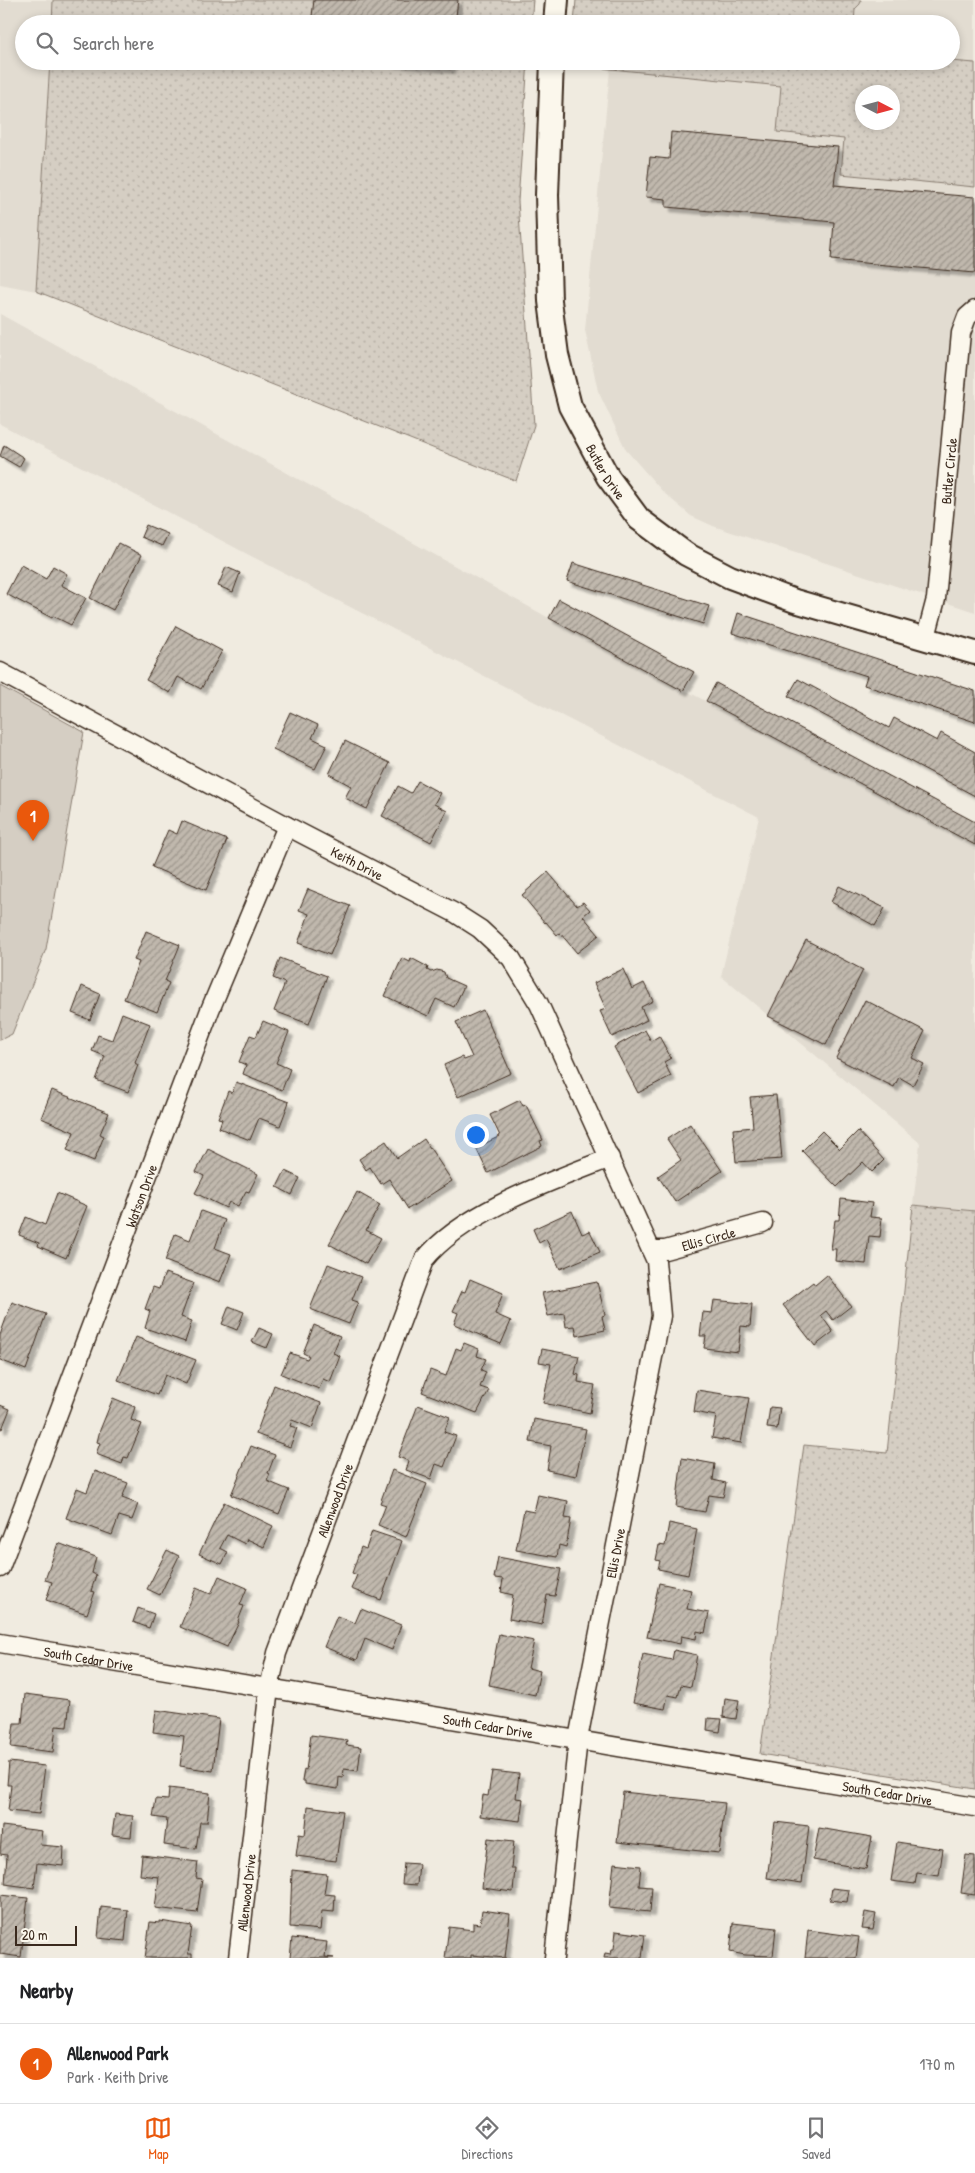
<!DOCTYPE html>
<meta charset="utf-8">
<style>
:root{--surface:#fff;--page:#f2f2f2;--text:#202124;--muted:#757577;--line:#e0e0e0;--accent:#ea580c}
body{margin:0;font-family:"Patrick Hand",sans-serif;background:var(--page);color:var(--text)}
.compass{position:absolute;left:855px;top:85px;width:45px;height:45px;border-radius:50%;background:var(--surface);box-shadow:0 2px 8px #0003;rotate:96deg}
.scale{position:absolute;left:15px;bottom:12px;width:62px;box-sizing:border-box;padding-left:5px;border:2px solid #3b2a1e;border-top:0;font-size:14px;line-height:18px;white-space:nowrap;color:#3b2a1e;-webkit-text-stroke:4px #fbf7ec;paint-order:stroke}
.you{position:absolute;left:475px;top:1134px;width:18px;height:18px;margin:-12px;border:4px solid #fff;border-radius:50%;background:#1a73e8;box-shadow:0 0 0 8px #1a73e833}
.badge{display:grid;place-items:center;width:32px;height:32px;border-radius:50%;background:var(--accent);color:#fff;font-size:16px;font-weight:700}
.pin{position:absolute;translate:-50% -41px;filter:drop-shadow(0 1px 2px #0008)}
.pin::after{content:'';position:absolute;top:26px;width:18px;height:15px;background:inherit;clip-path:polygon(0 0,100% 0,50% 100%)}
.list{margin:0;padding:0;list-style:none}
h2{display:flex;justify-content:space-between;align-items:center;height:65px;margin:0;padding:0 20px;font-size:21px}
h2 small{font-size:16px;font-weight:400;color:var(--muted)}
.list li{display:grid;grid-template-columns:32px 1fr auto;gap:15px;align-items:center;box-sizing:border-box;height:80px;padding:0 20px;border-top:1px solid var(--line)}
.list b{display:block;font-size:19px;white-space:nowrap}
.list p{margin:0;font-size:16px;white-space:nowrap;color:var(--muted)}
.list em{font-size:16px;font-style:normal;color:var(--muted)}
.icon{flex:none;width:28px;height:28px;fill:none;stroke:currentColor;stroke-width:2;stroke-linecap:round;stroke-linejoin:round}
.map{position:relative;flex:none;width:975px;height:1958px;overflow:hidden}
.search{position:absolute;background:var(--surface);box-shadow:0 2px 8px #0003;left:15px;right:15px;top:15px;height:55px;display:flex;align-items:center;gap:12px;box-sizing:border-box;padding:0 18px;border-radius:28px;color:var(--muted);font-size:19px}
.sheet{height:145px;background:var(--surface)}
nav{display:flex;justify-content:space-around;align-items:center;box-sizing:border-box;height:70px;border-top:1px solid var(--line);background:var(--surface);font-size:14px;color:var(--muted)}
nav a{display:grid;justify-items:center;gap:2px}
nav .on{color:var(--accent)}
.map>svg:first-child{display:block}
</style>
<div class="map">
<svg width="975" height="1958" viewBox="0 0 975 1958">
<defs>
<pattern id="grass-dots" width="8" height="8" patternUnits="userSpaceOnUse" patternTransform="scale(1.25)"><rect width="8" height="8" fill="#d5cec3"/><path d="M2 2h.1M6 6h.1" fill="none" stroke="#b8b1a7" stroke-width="1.8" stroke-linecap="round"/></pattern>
<pattern id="building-hatch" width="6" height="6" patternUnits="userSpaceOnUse" patternTransform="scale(1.25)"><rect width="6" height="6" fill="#c0b8ad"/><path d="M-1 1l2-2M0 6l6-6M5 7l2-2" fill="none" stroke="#9d968c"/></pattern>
<filter id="shadow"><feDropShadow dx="4.5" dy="4.5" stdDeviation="1" flood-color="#0004"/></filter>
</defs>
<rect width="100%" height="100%" fill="#f0ebe0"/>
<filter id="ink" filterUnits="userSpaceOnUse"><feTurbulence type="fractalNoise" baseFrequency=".02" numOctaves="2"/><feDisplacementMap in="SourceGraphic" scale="10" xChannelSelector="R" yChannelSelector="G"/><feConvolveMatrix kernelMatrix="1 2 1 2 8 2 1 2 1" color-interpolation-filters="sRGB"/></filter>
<g filter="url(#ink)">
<!-- built -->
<g fill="#e2dcd1" fill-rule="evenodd">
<path d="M 0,0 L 53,0 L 52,24 L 24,24 L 24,61 L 50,61 L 36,291 L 0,284 Z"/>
<path d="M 576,0 L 975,0 L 975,612 L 713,526 L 691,516 L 663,492 L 626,450 L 598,391 L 585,330 L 610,69 L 571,65 L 571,61 L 951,61 L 951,24 L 574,24 ZM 862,92 L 892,92 L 892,122 L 862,122 Z"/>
<path d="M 0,314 L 549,618 L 975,844 L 975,1211 L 913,1205 L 920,1143 L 721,976 L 759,817 L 251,556 L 0,424 Z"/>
</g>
<!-- grass -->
<g fill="url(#grass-dots)" stroke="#887c70" fill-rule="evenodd">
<path d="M 53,0 L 533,0 L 531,24 L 52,24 Z"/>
<path d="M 576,0 L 861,0 L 860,4 L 855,9 L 854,24 L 574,24 Z"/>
<path d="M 50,61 L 528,61 L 518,201 L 534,425 L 516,481 L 36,291 Z"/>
<path d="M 571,61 L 951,61 L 975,63 L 975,187 L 841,174 L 844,139 L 777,132 L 781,86 L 571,65 ZM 892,92 L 892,122 L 862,122 L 862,92 Z"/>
<path d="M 913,1205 L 975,1211 L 975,1789 L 760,1754 L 804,1445 L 887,1453 Z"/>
</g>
<!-- park -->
<path fill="#d5cec3" stroke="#887c70" d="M 0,686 L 84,732 L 46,949 L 12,1034 L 0,1040 Z"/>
<!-- building -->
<g fill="url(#building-hatch)" stroke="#3b2a1e" filter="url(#shadow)">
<path d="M 314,0 L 458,0 L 455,24 L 311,24 Z"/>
<path d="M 373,61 L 452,61 L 451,69 Z"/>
<path d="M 671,132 L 838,147 L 834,185 L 975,197 L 975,273 L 831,260 L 834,222 L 666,207 L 666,199 L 646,197 L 650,157 L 669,159 Z"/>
<path d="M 4,445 L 24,458 L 19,467 L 0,456 Z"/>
<path d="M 146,525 L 168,534 L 162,546 L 141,537 Z"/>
<path d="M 118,543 L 142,555 L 113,610 L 90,598 Z"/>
<path d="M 573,563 L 709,606 L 703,624 L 567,581 Z"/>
<path d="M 21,565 L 46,579 L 53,566 L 67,574 L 61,585 L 86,598 L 71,625 L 53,616 L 52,618 L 6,594 Z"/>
<path d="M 226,567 L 240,573 L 233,592 L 218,586 Z"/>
<path d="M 559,599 L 694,672 L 683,691 L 549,618 Z"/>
<path d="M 738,613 L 975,691 L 975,722 L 864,685 L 867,676 L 732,633 Z"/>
<path d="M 176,626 L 222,651 L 201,689 L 178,677 L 170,693 L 146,680 Z"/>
<path d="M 798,679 L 889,728 L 894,718 L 937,741 L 941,733 L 975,752 L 975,796 L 788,696 Z"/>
<path d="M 716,683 L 975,822 L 975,845 L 706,701 Z"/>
<path d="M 290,712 L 318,725 L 312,738 L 327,745 L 315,769 L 273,749 Z"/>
<path d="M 345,741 L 390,763 L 367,809 L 345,798 L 351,786 L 329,774 Z"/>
<path d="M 418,781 L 440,793 L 434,804 L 447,811 L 431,842 L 382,816 L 398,786 L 411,793 Z"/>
<path d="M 182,821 L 227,840 L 206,890 L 152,867 L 168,830 L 177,834 Z"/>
<path d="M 548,872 L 577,906 L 583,902 L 590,910 L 583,916 L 599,935 L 577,953 L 560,933 L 557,935 L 546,922 L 545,923 L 522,895 Z"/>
<path d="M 839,886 L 885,908 L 875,926 L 831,902 Z"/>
<path d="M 308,889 L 350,906 L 330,955 L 298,943 L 309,914 L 299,910 Z"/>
<path d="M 146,931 L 180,945 L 165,981 L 169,983 L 157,1012 L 124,999 L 139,962 L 134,960 Z"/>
<path d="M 806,940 L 863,970 L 826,1045 L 768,1016 Z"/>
<path d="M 280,958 L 327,976 L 309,1024 L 274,1011 L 285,983 L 273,978 Z"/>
<path d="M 402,958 L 410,962 L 411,958 L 428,967 L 427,970 L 431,972 L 437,970 L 444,972 L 446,978 L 464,986 L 454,1007 L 436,999 L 428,1016 L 385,996 Z"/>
<path d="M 623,969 L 632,989 L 644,983 L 653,1001 L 641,1007 L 647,1020 L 612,1037 L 600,1011 L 606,1009 L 594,983 Z"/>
<path d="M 82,986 L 100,994 L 90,1020 L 72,1013 Z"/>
<path d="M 865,1000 L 925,1031 L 912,1058 L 924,1064 L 913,1085 L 899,1077 L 894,1087 L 836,1058 Z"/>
<path d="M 483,1010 L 511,1073 L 458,1097 L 444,1065 L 462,1057 L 464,1060 L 472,1057 L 456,1022 Z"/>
<path d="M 122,1013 L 150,1024 L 135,1063 L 138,1065 L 128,1092 L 96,1080 L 105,1056 L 92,1051 L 98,1035 L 112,1040 Z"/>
<path d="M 263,1021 L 289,1032 L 276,1063 L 290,1069 L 282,1090 L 243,1074 L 246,1065 L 239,1062 L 250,1035 L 256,1037 Z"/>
<path d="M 645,1030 L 651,1041 L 659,1036 L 671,1058 L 664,1062 L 671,1076 L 638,1093 L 614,1047 Z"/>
<path d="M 236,1082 L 289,1102 L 280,1126 L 259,1118 L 250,1140 L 219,1128 L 222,1119 L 218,1118 L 228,1091 L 232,1093 Z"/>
<path d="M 52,1090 L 109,1113 L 100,1134 L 104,1136 L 94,1161 L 67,1150 L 74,1132 L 41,1118 Z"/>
<path d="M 776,1095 L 782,1159 L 736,1162 L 733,1129 L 753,1127 L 750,1097 Z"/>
<path d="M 520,1100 L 523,1106 L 526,1105 L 543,1140 L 540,1141 L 542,1146 L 488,1173 L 476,1148 L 500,1136 L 490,1115 Z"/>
<path d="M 690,1124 L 722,1171 L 675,1202 L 658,1176 L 681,1160 L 667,1139 Z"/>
<path d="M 822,1131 L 840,1149 L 858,1131 L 884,1160 L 872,1172 L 863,1162 L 837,1187 L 802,1151 Z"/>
<path d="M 424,1139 L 452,1181 L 408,1209 L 389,1179 L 381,1184 L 370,1167 L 366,1170 L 359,1159 L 386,1141 L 397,1158 Z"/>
<path d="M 208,1149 L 258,1174 L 249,1192 L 246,1191 L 238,1206 L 229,1202 L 226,1208 L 195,1193 L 204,1176 L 196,1172 Z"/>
<path d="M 285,1171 L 300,1178 L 292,1195 L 277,1187 Z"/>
<path d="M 357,1192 L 380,1205 L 366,1230 L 381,1238 L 366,1264 L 329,1244 Z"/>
<path d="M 57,1193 L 87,1206 L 66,1258 L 38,1246 L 39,1243 L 19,1235 L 26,1217 L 45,1225 Z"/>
<path d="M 841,1199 L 872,1203 L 870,1217 L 882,1218 L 880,1237 L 869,1236 L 866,1264 L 835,1261 L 836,1249 L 831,1249 L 835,1220 L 839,1220 Z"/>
<path d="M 201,1211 L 225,1220 L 215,1248 L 231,1254 L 220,1282 L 165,1261 L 175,1234 L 190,1240 Z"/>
<path d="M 572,1211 L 582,1234 L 590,1231 L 600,1252 L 560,1269 L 546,1239 L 539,1243 L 533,1229 Z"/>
<path d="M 328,1264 L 361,1277 L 352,1300 L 358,1302 L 349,1324 L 310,1309 Z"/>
<path d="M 165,1273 L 193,1283 L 181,1317 L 192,1321 L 185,1342 L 145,1328 L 150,1311 L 145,1309 L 153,1287 L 159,1289 Z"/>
<path d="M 827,1275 L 851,1306 L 833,1320 L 826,1311 L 821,1315 L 833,1332 L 815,1346 L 783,1305 L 813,1282 L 815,1285 Z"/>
<path d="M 470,1279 L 503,1293 L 495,1314 L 511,1321 L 501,1344 L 454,1324 L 458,1313 L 453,1311 L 462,1291 L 465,1292 Z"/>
<path d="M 597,1282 L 605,1315 L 602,1316 L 605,1330 L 577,1336 L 575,1326 L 566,1327 L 564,1313 L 548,1316 L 542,1293 Z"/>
<path d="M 714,1300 L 752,1304 L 750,1327 L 741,1326 L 738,1352 L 704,1348 L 706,1336 L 700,1336 L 703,1312 L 712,1313 Z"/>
<path d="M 12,1302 L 46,1314 L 26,1370 L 0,1360 L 0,1335 Z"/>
<path d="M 229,1306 L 244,1312 L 237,1330 L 222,1324 Z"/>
<path d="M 314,1325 L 340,1336 L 333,1353 L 340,1356 L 330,1382 L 323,1379 L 319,1389 L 281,1374 L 290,1353 L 307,1359 L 309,1356 L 303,1353 Z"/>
<path d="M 259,1328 L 273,1334 L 267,1348 L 252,1342 Z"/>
<path d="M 136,1337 L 196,1360 L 186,1384 L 165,1375 L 157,1395 L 118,1380 Z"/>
<path d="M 464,1343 L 479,1349 L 477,1356 L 486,1359 L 481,1370 L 486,1372 L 480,1387 L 489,1390 L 477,1413 L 422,1392 L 430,1370 L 446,1376 L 456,1348 L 461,1350 Z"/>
<path d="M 542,1349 L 579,1356 L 575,1374 L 579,1375 L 578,1382 L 595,1385 L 590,1413 L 543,1403 L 551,1364 L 539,1362 Z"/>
<path d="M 274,1385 L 321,1403 L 312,1428 L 292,1420 L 290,1426 L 297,1428 L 290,1447 L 256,1434 Z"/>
<path d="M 697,1390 L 749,1398 L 741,1443 L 712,1438 L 716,1416 L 694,1412 Z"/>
<path d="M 113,1398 L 135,1407 L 131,1420 L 142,1424 L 128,1458 L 124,1457 L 122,1464 L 96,1454 L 100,1443 L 97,1442 L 100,1430 Z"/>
<path d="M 0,1405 L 10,1409 L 2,1429 L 0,1428 Z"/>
<path d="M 418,1405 L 450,1417 L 444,1432 L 456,1436 L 444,1467 L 436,1464 L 431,1479 L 406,1470 L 409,1461 L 398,1457 Z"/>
<path d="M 770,1407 L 780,1408 L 777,1429 L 767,1428 Z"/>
<path d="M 534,1419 L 586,1429 L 576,1476 L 547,1470 L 551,1446 L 530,1442 Z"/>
<path d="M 251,1446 L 275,1455 L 268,1473 L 270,1474 L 267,1481 L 289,1490 L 279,1514 L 231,1495 Z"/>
<path d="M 682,1458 L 715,1464 L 713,1480 L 726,1483 L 723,1497 L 709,1495 L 705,1512 L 676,1507 Z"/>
<path d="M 392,1470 L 427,1484 L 406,1537 L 378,1525 L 386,1505 L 380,1503 Z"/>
<path d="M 95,1471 L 128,1483 L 122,1498 L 138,1504 L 132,1520 L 119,1516 L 112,1535 L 66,1518 L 77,1488 L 87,1492 Z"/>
<path d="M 538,1495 L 568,1501 L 565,1518 L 571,1519 L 566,1547 L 559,1545 L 557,1557 L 516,1550 L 524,1510 L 534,1512 Z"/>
<path d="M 224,1502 L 273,1526 L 264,1547 L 247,1539 L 245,1544 L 227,1535 L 220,1548 L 228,1552 L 222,1564 L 199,1554 Z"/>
<path d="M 669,1523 L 697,1529 L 688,1575 L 658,1569 L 660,1561 L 656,1560 L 659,1545 L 665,1546 Z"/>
<path d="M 372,1531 L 402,1541 L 381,1600 L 351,1589 L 357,1575 L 352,1573 L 361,1547 L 366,1549 Z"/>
<path d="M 58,1543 L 96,1557 L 92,1573 L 96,1575 L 91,1591 L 95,1592 L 87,1614 L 46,1600 L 52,1582 L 45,1580 Z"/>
<path d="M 167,1550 L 179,1556 L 160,1595 L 147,1589 Z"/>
<path d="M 498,1557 L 561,1569 L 555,1596 L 547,1595 L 542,1625 L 509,1619 L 513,1595 L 501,1592 L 503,1579 L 494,1578 Z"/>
<path d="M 219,1576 L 247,1588 L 240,1605 L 244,1606 L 238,1621 L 239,1622 L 227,1647 L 180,1627 L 196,1588 L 211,1594 Z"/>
<path d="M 659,1583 L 691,1590 L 687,1609 L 709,1613 L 705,1633 L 697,1631 L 696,1639 L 681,1636 L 680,1644 L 647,1637 Z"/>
<path d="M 138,1608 L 154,1614 L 149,1628 L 133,1622 Z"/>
<path d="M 361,1609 L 401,1625 L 392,1650 L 365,1639 L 357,1660 L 324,1647 L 337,1616 L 355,1623 Z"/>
<path d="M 499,1634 L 534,1641 L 528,1668 L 540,1671 L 535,1695 L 489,1685 Z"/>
<path d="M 674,1650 L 697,1655 L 691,1687 L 681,1685 L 678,1697 L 668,1695 L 665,1709 L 633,1703 L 643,1654 L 672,1660 Z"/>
<path d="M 25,1694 L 70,1700 L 67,1727 L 56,1726 L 53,1752 L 11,1747 L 14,1723 L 22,1723 Z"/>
<path d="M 725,1698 L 739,1700 L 736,1719 L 723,1717 Z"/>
<path d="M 156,1710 L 219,1719 L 213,1771 L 180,1766 L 184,1736 L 153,1732 Z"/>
<path d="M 708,1718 L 722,1719 L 720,1732 L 707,1730 Z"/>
<path d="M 311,1735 L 347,1740 L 346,1745 L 361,1747 L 358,1771 L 344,1769 L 343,1778 L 339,1777 L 338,1789 L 305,1784 L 305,1781 L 302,1781 L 304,1769 L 306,1770 Z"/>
<path d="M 9,1762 L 45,1766 L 39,1814 L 8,1811 L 11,1785 L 7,1785 Z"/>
<path d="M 492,1771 L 519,1774 L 516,1798 L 523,1799 L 520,1821 L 480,1816 L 483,1795 L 488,1796 Z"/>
<path d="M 169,1788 L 210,1793 L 207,1822 L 200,1822 L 196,1849 L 164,1845 L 167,1819 L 153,1817 L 156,1799 L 168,1800 Z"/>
<path d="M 623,1792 L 725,1803 L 719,1853 L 617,1842 Z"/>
<path d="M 308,1806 L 343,1811 L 336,1861 L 296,1856 L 299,1834 L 305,1835 Z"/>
<path d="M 115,1814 L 133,1816 L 131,1837 L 112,1835 Z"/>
<path d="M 775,1822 L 809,1826 L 802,1883 L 767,1878 Z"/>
<path d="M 2,1826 L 42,1831 L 40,1845 L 64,1847 L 63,1866 L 37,1863 L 34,1888 L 5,1884 L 7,1855 L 0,1854 Z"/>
<path d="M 819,1828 L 872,1837 L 866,1869 L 813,1860 Z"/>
<path d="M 488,1838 L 514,1841 L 511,1868 L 515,1868 L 513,1892 L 482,1888 Z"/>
<path d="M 897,1842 L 943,1849 L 939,1876 L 917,1873 L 915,1884 L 891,1881 Z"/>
<path d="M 142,1855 L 198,1862 L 196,1878 L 202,1879 L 197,1913 L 155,1908 L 159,1877 L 140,1875 Z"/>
<path d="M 966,1855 L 975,1856 L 975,1895 L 961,1893 Z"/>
<path d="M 404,1863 L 419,1864 L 417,1885 L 402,1884 Z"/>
<path d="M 614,1863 L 641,1866 L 639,1886 L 652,1887 L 650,1912 L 609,1908 Z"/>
<path d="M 292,1870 L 327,1874 L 324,1894 L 335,1895 L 334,1912 L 322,1911 L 320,1930 L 290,1927 Z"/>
<path d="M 832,1888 L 849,1890 L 847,1902 L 830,1900 Z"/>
<path d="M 0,1895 L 28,1898 L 21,1957 L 0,1954 Z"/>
<path d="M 101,1907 L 128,1910 L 125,1941 L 98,1938 Z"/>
<path d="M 482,1910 L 510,1914 L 505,1958 L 471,1955 L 471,1958 L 445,1958 L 449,1927 L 473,1930 L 473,1923 L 480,1924 Z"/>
<path d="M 865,1912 L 876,1914 L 873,1930 L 862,1929 Z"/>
<path d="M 160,1921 L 192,1926 L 188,1954 L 192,1954 L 192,1958 L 145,1958 L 150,1922 L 160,1923 Z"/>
<path d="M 733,1923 L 776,1928 L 773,1956 L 745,1955 L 730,1952 Z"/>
<path d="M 808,1930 L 859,1937 L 856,1958 L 805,1958 Z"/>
<path d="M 616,1931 L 645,1935 L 642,1958 L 604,1958 L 605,1953 L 611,1954 L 612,1949 L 614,1949 Z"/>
<path d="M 292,1938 L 327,1942 L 325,1957 L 334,1958 L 290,1958 Z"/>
</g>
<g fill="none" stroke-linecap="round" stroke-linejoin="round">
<defs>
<g id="minor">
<path id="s1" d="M 926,637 L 936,599 L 961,333 L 967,317 L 975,310"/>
<path id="s2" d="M 0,672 L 287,826 L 455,913 L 480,929 L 511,958 L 539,1004 L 656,1261 L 661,1316 L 578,1739 L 554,1958"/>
<path id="s3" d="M 651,1250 L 665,1250 L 763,1223"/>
<path id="s4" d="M 0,1568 L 210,1010 L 287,826"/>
<path id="s5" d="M 0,1643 L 975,1807"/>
<path id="s6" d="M 238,1958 L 269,1688 L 277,1653 L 424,1260 C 462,1212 554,1180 610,1158"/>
</g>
<g id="tertiary">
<path d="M 555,24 L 557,0"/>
<path id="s7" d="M 552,61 L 547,195 L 550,301 L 557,355 L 570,406 L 608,477 L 639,519 L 686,554 L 730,577 L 795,601 L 975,653"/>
</g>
</defs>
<!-- minor casing -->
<use href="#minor" stroke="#3b2a1e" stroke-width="21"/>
<!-- tertiary casing -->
<use href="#tertiary" stroke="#3b2a1e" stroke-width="26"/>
<!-- minor -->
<use href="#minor" stroke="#fbf7ec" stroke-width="18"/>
<!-- tertiary -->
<use href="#tertiary" stroke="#fbf7ec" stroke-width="22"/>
</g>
</g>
<g text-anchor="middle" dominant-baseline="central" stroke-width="4" stroke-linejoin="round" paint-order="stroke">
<!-- street labels -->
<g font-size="14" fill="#3b2a1e" stroke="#fbf7ec">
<text stroke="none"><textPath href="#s7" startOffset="422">Butler Drive</textPath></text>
<text stroke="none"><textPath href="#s1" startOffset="168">Butler Circle</textPath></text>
<text stroke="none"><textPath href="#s2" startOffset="405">Keith Drive</textPath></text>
<text stroke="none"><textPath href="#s4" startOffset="398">Watson Drive</textPath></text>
<text stroke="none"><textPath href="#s3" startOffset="59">Ellis Circle</textPath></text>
<text stroke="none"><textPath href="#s6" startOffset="471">Allenwood Drive</textPath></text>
<text transform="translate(615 1553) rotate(-79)">Ellis Drive</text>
<text stroke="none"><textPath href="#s5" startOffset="90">South Cedar Drive</textPath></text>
<text stroke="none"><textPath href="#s5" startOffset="495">South Cedar Drive</textPath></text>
<text stroke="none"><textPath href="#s5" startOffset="900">South Cedar Drive</textPath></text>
<text stroke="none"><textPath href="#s6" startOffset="66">Allenwood Drive</textPath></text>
</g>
</g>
</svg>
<svg class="compass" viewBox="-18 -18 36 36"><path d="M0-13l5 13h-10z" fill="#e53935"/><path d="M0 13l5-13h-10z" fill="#757577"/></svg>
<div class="scale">20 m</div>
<div class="you"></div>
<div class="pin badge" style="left:33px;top:841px">1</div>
<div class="search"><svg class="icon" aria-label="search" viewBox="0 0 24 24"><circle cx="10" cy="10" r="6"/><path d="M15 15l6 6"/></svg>Search here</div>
</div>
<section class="sheet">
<h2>Nearby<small></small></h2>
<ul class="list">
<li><span class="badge">1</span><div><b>Allenwood Park</b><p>Park · Keith Drive</p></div><em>170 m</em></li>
</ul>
</section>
<nav>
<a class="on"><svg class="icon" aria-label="map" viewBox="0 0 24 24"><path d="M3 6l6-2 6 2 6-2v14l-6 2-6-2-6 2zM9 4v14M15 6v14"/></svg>Map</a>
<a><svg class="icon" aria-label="directions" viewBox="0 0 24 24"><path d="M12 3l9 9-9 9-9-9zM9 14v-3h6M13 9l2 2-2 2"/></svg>Directions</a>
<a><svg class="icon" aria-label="saved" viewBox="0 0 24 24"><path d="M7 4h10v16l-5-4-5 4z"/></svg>Saved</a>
</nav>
